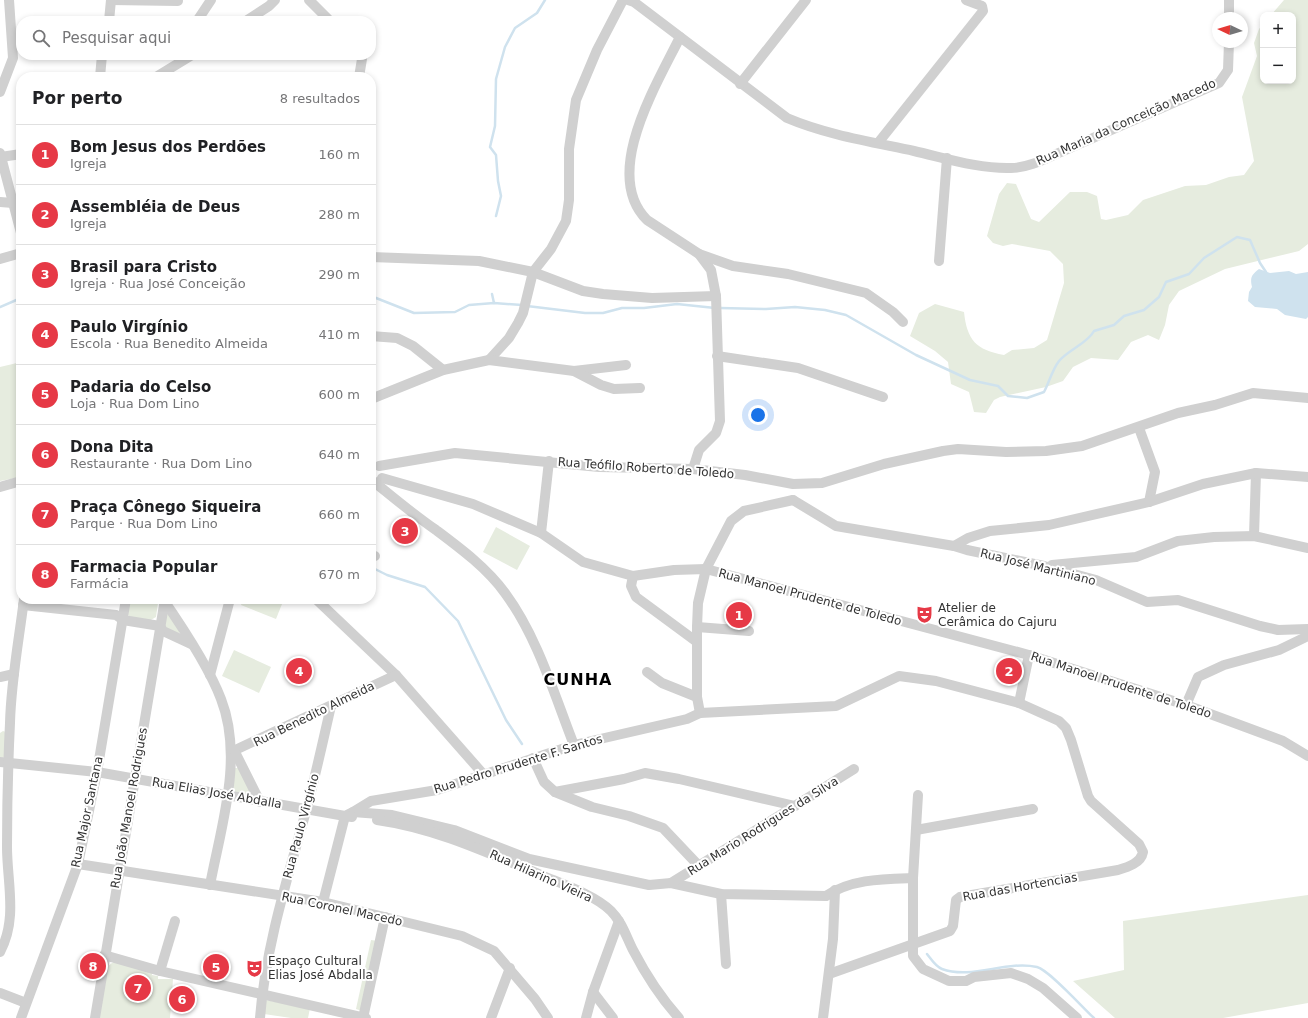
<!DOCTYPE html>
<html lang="pt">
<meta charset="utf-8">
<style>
:root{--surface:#fff;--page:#f2f2f2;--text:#202124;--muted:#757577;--line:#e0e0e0;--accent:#e63946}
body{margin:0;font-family:"DejaVu Sans",sans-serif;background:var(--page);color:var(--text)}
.controls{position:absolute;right:12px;top:12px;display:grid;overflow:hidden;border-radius:8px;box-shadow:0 2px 6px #0003}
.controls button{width:36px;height:36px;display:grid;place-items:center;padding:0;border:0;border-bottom:1px solid var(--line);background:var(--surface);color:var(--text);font:20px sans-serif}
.compass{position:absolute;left:1212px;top:12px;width:36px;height:36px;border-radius:50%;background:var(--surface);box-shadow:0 2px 6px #0003;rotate:274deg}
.you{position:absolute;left:758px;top:415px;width:14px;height:14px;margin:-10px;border:3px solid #fff;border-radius:50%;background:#1a73e8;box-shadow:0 0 0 6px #1a73e833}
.badge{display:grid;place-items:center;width:26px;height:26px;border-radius:50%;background:var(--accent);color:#fff;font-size:13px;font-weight:700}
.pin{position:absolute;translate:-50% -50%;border:2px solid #fff;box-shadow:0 1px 4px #0006}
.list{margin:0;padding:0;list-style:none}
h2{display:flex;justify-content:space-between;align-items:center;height:52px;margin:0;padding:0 16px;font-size:17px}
h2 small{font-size:13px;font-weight:400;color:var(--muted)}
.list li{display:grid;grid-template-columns:26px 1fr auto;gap:12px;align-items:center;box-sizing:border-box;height:60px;padding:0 16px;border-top:1px solid var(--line)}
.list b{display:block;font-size:15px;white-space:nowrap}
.list p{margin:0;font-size:13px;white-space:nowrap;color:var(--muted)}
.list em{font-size:13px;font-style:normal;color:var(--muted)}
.icon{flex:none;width:22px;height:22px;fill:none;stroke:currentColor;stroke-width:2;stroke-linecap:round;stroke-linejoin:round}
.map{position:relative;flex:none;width:1308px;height:1018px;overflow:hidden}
.search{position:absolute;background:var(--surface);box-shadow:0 2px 6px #0003;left:16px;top:16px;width:360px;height:44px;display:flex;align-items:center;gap:10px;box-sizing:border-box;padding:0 14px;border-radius:16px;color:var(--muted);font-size:15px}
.panel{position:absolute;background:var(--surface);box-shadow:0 2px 6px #0003;left:16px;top:72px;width:360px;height:532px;border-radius:16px}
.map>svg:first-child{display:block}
</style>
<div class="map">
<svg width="1308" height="1018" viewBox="0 0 1308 1018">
<rect width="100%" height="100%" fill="#fff"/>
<!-- green -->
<g fill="#e6ecdf">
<path d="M 1284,0 L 1308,0 L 1308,244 L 1299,251 L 1225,269 L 1179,291 L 1169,305 L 1165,325 L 1159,340 L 1148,335 L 1131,342 L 1118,360 L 1091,358 L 1073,367 L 1063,381 L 1046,387 L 1000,397 L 994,400 L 986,413 L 974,412 L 969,392 L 951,384 L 948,362 L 935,351 L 910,336 L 919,313 L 935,304 L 964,312 C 967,340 976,350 1004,355 L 1012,350 L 1034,348 L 1047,340 L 1064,283 L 1063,264 L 1050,251 L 1012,244 L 1003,246 L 993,243 L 987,236 L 999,194 L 1007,183 L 1016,184 L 1031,219 L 1039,222 L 1070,192 L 1087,192 L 1097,196 L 1101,219 L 1106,220 L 1128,215 L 1143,200 L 1185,186 L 1206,185 L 1229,177 L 1244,175 L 1254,161 L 1242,97 L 1257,56 L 1254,43 L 1259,29 L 1263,24 L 1263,81 L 1293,81 L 1293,15 L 1271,15 Z"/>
<path d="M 21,362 L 21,477 L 0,481 L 0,367 Z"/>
<path d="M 496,527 L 530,546 L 517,570 L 483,552 Z"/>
<path d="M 129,599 L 156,599 L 158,603 L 156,617 L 149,621 L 129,617 L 127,611 Z"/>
<path d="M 243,599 L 284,599 L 276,619 L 241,605 Z"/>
<path d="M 165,610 L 180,631 L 179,634 L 164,627 Z"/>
<path d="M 234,650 L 271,667 L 259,693 L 222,676 Z"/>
<path d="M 3,731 L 6,732 L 6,755 L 3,758 L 0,757 L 0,733 Z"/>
<path d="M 235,768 L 239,768 L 253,794 L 251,796 L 233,793 Z"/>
<path d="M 1308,895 L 1308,1003 L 1223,1018 L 1115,1018 L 1073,981 L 1124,970 L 1123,921 Z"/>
<path d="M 371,940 L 378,941 L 362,1011 L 356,1009 Z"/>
<path d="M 115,962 L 152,973 L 152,975 L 158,976 L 158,979 L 173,979 L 170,1018 L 99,1018 L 108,966 L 112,963 Z"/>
<path d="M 265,1000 L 310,1008 L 308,1018 L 291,1018 L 264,1014 Z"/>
</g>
<!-- water -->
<path fill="#cfe2ee" d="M 1259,269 L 1270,273 L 1289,271 L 1296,274 L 1308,272 L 1308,317 L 1306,319 L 1285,315 L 1277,309 L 1255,307 L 1248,301 L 1249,292 L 1252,287 C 1250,278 1251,275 1259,269 Z"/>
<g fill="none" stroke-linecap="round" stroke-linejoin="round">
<!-- stream -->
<g stroke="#cfe2ee" stroke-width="2.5">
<path d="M 496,216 L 501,196 L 498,181 L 496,155 L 490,147 L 495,126 L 496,79 L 505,47 L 515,28 L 537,13 L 545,0"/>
<path d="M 492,294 L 494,303"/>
<path d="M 371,296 L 414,313 L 455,312 L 469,305 L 494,303 L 522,305"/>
<path d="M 527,306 L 585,313 L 603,313 L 622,308 L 644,308 L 677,304 L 715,308"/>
<path d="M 0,307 L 21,298"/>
<path d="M 720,308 L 766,309 L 795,307 L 825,310 L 846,315 L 916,355 L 970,380 L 998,386 L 1008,396 L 1027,398 L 1044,392 C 1049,383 1052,370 1059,361 C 1068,350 1088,343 1094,331 L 1114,325 L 1124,316 L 1144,310 L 1159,297 L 1166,282 L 1189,274 L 1204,258 L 1237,237 L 1250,240 L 1260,263 L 1266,272"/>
<path d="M 371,567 L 387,575 L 425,587 L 458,621 L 506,720 L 522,744"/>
<path d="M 927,954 C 931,959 936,967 942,969 C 972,980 1006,960 1037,967 C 1049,970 1083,1008 1094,1018"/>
</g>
<!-- minor -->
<g stroke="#d0d0d0" stroke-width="10">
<path d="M 111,0 L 178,1"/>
<path d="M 309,0 L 330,21"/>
<path d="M 628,0 L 634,2 L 787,118 C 827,135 872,142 914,151 C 945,158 979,169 1011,168 C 1026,168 1041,161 1054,155 L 1219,83 L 1228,70 L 1229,42"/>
<path d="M 1229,0 L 1229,18"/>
<path d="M 109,21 L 111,0"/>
<path d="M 197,21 L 211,0"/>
<path d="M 246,21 L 269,6 L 275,0"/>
<path d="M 680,37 C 657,84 601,174 647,220 L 699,254 L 711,270 L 716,296 L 720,421 L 716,433 L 699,450 L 693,469"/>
<path d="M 100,77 L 102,55"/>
<path d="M 156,77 L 192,55"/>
<path d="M 359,77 L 362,59 L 360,55"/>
<path d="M 740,84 L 806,0"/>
<path d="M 0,92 L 13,58 L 9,0"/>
<path d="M 878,143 L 983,11 L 982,6 L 966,0"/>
<path d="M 0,153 L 21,233"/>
<path d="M 1,157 L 21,154"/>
<path d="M 0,202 L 13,203"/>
<path d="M 699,254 L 733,266 L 788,274 L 866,293 L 893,312 L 903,322"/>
<path d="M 371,257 L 479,261 L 533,272 L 583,291 L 603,294 L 652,298 L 716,296"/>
<path d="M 0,259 L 21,253"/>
<path d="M 939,261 L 947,158"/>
<path d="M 371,336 L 397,338 L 413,346 L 443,370"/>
<path d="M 717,356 L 798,368 L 883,397"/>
<path d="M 489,360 L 509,338 L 518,323 L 523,313 L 533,272 L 551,249 L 566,221 L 569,200 L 569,149 L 576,100 L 597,50 L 623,0"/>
<path d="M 574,371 L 626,365"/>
<path d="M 371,399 L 443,370 L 489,360 L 574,371 L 601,385 L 614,389 L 640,388"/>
<path d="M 1139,428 L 1155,472 L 1149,502"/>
<path d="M 379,466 L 455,453 L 599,467 L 693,469 L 745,475 L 793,484 L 822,483 L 884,464 L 943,451 L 958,449 L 1006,452 L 1046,451 L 1082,446 L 1178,413 L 1215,405 L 1253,393 L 1308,398"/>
<path d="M 382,478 L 473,504 L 541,533 L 583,562 L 633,576 L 674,570 L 706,569 L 1029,655 L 1186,705 L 1283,741 L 1308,756"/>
<path d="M 373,481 C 394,498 414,515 436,530 C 460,548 487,568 505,593 C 538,638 554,694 574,745"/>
<path d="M 0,487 L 21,481"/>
<path d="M 793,500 L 836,526 L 954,546 L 967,550 L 1044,566 L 1096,580 L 1147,602 L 1178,600 L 1260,626 L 1278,630 L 1308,629"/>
<path d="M 541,533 L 549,461"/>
<path d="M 1254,536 L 1256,473"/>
<path d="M 954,546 L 968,538 L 990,531 L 1049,525 L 1149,502 L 1203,484 L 1256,473 L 1308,477"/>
<path d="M 371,555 L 375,556"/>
<path d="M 1052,565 L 1136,557 L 1178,541 L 1214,537 L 1254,536 L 1308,548"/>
<path d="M 633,576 L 631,586 L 636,597 L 697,642"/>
<path d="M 163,599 C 183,628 209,667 221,699 C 244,758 221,826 210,885"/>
<path d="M 316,599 L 396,675 L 484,775"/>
<path d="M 23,605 L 116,615 L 123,620 L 160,626"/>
<path d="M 160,626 L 163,631 L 191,644"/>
<path d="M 697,627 L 749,631"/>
<path d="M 647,672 L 662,683 L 697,697"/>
<path d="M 210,675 L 230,599"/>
<path d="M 0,677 L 14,674"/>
<path d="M 1019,703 L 1029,655"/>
<path d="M 1186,705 L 1198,677 L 1224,665 L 1279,650 L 1308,636"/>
<path d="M 700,713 L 697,697 L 697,627 L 698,603 L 706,569 L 731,521 L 744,511 L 793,500"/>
<path d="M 231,752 L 396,675"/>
<path d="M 235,752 L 260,802"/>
<path d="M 533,758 L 544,782 L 555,792 L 592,807 L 629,816 L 663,828 L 699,866"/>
<path d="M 0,762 L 97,772 L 345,816 L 353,812 L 392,815 L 454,830 L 529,859 L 649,885 L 671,883 L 721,894 L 826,896 C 851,879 883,879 913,878"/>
<path d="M 555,792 L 624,779 L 645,773 L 679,779 L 795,806"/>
<path d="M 918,795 L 913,878 L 913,956 L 923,969 L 949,981 L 966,981 L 974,977 L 1011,973 L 1028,979 L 1043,988 L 1077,1018"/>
<path d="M 353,812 L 371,801 L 437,790 L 574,745 L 687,719 L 700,713 L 836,706 L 899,676 L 936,681 L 1019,703 L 1059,721 L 1066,728 L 1071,740 L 1088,796 L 1091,801 L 1139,844 L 1143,852 C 1141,863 1128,867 1118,870 L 960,897 L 956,900 L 953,926 L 950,931 L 829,974"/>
<path d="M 377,820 C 435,828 488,853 541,875 C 562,884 595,895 611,911 C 622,922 626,936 633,950 C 646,975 660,997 679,1018"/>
<path d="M 916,830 L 1033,809"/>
<path d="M 78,864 L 323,902 L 462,936 L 494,951 L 535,999 L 548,1018"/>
<path d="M 671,883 L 854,769"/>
<path d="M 721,894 L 726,964"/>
<path d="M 323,902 L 345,816 L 352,817"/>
<path d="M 0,952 C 18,919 7,882 7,847 C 7,806 8,764 10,723 C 11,681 19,640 24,599"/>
<path d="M 104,955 L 160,971 L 366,1018"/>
<path d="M 160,971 L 175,921"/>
<path d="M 593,992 L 613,1018"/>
<path d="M 0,993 L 26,1003"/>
<path d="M 21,1018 L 78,864 L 97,772 L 126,599"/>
<path d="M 95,1018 L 165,599"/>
<path d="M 260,1018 C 265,952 285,886 303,822 C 314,783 322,745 331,706"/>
<path d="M 363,1018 L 385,917"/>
<path d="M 491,1018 L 510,968"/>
<path d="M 586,1018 L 593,992 L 619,921"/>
<path d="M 823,1018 L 833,939 L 835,890"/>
</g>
</g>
<!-- icons -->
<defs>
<symbol id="theatre-bare" viewBox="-9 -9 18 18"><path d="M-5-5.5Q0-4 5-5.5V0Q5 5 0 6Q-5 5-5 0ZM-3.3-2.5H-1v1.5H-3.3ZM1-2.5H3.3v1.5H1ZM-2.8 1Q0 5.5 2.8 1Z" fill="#e63946" stroke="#fff" stroke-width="2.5" paint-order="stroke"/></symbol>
</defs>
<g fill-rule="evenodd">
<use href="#theatre-bare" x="912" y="602" width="25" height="25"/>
<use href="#theatre-bare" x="242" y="956" width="25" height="25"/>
</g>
<g text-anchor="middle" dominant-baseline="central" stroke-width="4" stroke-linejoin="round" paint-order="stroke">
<!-- street labels -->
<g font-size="12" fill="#333" stroke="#fff">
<text transform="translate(1126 122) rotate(-24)">Rua Maria da Conceição Macedo</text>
<text transform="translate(646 468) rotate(4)">Rua Teófilo Roberto de Toledo</text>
<text transform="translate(1038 567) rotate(14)">Rua José Martiniano</text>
<text transform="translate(810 597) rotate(15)">Rua Manoel Prudente de Toledo</text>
<text transform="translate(1121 685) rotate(18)">Rua Manoel Prudente de Toledo</text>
<text transform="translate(314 714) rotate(-26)">Rua Benedito Almeida</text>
<text transform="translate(518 764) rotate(-17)">Rua Pedro Prudente F. Santos</text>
<text transform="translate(217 793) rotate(10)">Rua Elias José Abdalla</text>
<text transform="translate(129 808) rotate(-80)">Rua João Manoel Rodrigues</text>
<text transform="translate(87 812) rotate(-78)">Rua Major Santana</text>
<text transform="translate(301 826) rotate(-75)">Rua Paulo Virgínio</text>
<text transform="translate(763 826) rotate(-32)">Rua Mario Rodrigues da Silva</text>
<text transform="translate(541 876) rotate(24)">Rua Hilarino Vieira</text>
<text transform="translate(1020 887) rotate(-10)">Rua das Hortencias</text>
<text transform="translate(342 909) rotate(12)">Rua Coronel Macedo</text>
</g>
<!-- poi labels -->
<g font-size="12" fill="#333" stroke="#fff" text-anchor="start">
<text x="938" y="608">Atelier de<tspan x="938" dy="14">Cerâmica do Cajuru</tspan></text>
<text x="268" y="961">Espaço Cultural<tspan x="268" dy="14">Elias José Abdalla</tspan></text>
</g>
<!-- district labels -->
<g font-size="16" font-weight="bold" letter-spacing="1" fill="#000" stroke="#fff">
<text x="578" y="679">CUNHA</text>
</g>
</g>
</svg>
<div class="controls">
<button>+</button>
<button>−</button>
</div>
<svg class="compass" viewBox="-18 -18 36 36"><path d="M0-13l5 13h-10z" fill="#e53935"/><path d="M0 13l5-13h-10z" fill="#757577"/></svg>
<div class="you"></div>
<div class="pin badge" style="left:739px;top:615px">1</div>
<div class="pin badge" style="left:1009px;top:671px">2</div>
<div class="pin badge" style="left:405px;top:531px">3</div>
<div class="pin badge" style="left:299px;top:671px">4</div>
<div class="pin badge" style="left:216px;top:967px">5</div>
<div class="pin badge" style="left:182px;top:999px">6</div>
<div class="pin badge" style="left:138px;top:988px">7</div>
<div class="pin badge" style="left:93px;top:966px">8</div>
<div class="search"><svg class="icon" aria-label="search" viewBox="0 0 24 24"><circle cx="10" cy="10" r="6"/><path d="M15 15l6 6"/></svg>Pesquisar aqui</div>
<section class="panel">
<h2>Por perto<small>8 resultados</small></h2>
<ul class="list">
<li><span class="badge">1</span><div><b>Bom Jesus dos Perdões</b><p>Igreja</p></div><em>160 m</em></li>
<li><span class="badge">2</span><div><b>Assembléia de Deus</b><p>Igreja</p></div><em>280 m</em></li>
<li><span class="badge">3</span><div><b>Brasil para Cristo</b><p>Igreja · Rua José Conceição</p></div><em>290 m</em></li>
<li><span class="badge">4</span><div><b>Paulo Virgínio</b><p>Escola · Rua Benedito Almeida</p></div><em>410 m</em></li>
<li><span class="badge">5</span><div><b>Padaria do Celso</b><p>Loja · Rua Dom Lino</p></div><em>600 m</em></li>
<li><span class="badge">6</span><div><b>Dona Dita</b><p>Restaurante · Rua Dom Lino</p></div><em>640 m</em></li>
<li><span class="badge">7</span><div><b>Praça Cônego Siqueira</b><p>Parque · Rua Dom Lino</p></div><em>660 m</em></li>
<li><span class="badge">8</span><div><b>Farmacia Popular</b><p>Farmácia</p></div><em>670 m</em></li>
</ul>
</section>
</div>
